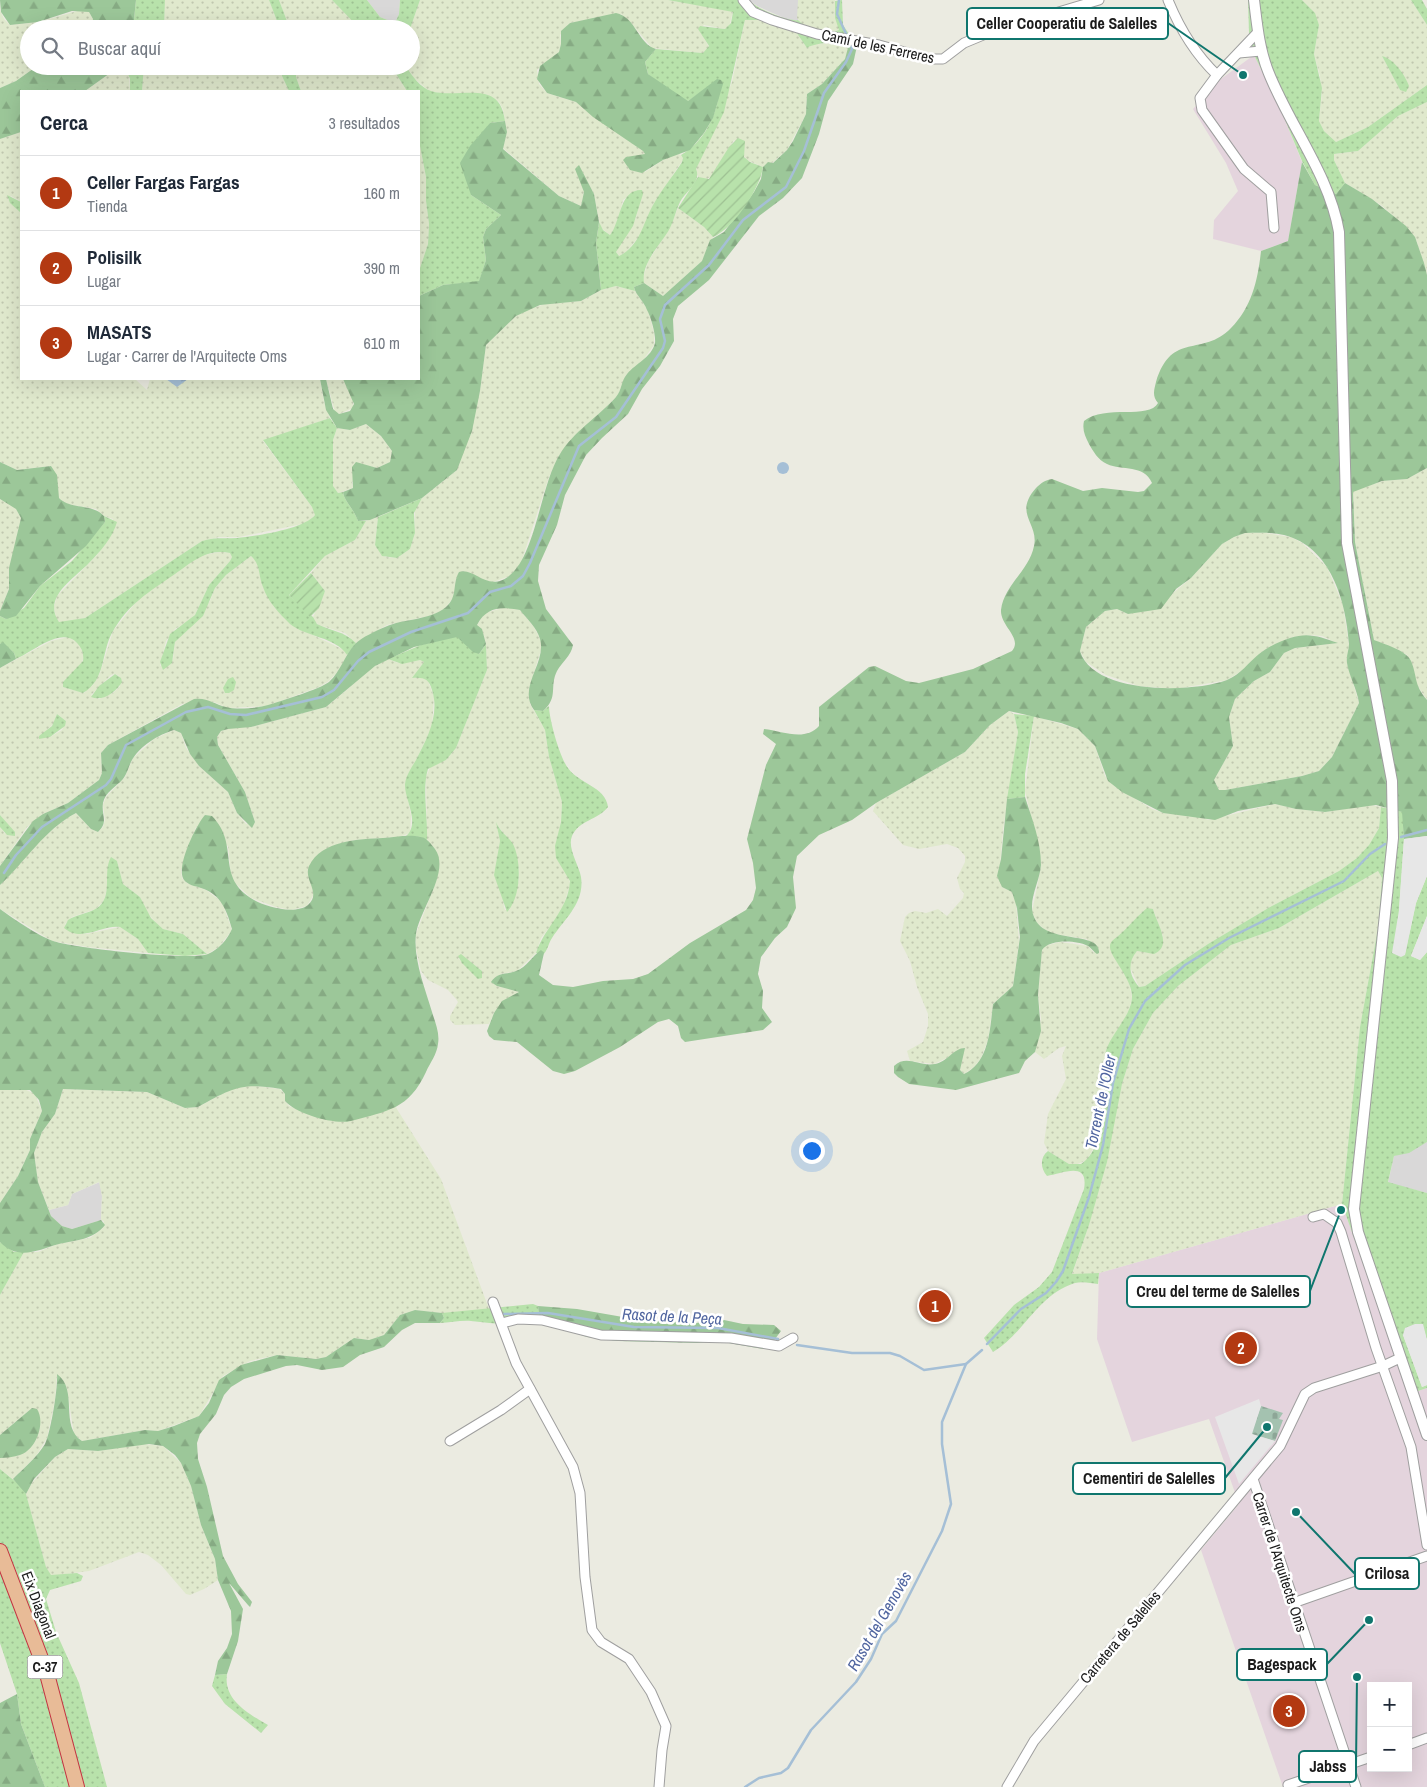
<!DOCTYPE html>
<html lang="es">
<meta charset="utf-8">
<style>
:root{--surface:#fff;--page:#f2f2f3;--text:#1f2937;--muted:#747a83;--line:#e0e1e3;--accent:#b33912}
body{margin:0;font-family:"Archivo Narrow",sans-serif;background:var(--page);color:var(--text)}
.controls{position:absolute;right:15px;bottom:15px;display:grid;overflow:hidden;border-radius:0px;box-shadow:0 5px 20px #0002}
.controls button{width:45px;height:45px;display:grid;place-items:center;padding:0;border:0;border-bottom:1px solid var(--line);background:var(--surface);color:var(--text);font:25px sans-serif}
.you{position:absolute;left:811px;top:1150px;width:18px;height:18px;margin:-12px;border:4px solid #fff;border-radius:50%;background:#1a73e8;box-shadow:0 0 0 8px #1a73e833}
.badge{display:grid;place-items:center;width:32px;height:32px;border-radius:50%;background:var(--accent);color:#fff;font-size:16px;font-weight:700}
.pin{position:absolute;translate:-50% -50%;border:2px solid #fff;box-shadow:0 1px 5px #0006}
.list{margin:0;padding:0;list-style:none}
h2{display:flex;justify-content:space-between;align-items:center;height:65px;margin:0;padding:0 20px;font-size:21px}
h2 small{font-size:16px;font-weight:400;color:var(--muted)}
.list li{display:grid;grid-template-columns:32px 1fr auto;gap:15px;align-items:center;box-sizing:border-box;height:75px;padding:0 20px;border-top:1px solid var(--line)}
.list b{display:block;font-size:19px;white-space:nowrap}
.list p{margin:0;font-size:16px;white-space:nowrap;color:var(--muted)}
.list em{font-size:16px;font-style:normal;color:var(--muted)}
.icon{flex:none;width:28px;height:28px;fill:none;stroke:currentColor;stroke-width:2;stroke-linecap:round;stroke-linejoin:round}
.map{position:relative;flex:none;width:1427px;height:1787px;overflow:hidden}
.search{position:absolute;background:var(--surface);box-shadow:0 5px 20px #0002;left:20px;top:20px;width:400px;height:55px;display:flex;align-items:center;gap:12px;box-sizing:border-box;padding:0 18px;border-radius:28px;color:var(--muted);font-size:19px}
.panel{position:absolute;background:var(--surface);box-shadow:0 5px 20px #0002;left:20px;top:90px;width:400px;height:290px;border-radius:0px}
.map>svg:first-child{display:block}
</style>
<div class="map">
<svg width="1427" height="1787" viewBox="0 0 1427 1787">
<defs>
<pattern id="farmland-dots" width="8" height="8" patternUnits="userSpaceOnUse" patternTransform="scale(1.25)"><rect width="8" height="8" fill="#e0e9cd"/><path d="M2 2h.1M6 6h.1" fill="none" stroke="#c0c7af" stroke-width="1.8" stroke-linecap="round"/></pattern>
<pattern id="grass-dots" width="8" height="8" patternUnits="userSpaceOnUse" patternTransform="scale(1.25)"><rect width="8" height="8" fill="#b8e2ab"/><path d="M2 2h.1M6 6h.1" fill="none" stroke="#9ec193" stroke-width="1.8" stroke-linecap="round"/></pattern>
<pattern id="forest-firs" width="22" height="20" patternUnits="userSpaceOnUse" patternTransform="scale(1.25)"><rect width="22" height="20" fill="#9cc799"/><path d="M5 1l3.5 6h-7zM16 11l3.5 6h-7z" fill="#86aa83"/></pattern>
<pattern id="cemetery-stones" width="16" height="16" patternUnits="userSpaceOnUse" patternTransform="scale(1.25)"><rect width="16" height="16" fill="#a4c2b0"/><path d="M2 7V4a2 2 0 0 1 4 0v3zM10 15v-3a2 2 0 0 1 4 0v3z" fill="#8da697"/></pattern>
<pattern id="garden-furrows" width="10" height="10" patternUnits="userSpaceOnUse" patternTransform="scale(1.25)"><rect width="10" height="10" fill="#b8e2ab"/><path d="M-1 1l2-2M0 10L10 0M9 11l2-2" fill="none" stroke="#9ec193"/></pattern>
<pattern id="water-ripples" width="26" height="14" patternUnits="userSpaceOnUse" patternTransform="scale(1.25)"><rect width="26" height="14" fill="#a5bfd6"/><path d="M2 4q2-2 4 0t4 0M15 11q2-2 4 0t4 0" fill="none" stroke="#8da4b7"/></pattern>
</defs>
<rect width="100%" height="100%" fill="#ebebe1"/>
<!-- residential -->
<g fill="#d9d8d8">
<path d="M 367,0 L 400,0 L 399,14 L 395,23 L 380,17 Z"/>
<path d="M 749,0 L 798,0 L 798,20 L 791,21 L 757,6 Z"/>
<path d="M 1427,1142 L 1427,1193 L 1388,1183 L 1394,1156 Z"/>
<path d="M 100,1182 L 102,1196 L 101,1220 L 72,1229 L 62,1226 L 51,1216 L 49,1210 L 68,1205 L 72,1194 Z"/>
</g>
<!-- industrial -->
<g fill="#e4d4dd" fill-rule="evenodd">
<path d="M 1254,55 L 1278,103 L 1302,162 L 1288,241 L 1261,251 L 1213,239 L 1214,220 L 1238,191 L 1226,163 L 1193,109 L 1221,79 Z"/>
<path d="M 1342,1204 L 1409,1394 L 1427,1388 L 1427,1787 L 1283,1787 L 1201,1550 L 1239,1504 L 1209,1419 L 1132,1442 L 1097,1339 L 1099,1273 ZM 1371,1686 L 1408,1686 L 1408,1768 L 1371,1768 Z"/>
</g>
<!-- farmland -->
<g fill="url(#farmland-dots)" fill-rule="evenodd">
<path d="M 165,0 L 269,0 L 280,29 L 164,29 Z"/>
<path d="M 279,0 L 332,0 L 360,29 L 290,29 Z"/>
<path d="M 420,0 L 668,0 L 733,11 L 729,27 L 725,29 L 704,25 L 699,29 L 709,47 L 703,53 L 652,48 L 631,23 L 621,14 L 570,23 L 560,35 L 561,44 L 559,52 L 537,70 L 539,84 L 547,93 L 576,102 L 643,151 L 646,154 L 641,156 L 645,172 L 663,160 L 678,153 L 684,158 L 653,205 L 642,233 L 626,252 L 619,256 L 616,252 L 636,218 L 640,201 L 637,190 L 623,200 L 617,225 L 610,235 L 600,227 L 594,194 L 579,166 L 584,192 L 581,206 L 559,196 L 503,148 L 507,132 L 503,109 L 499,102 L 486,94 L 445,94 L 429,91 L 414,78 L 406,66 L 411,66 L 410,29 Z"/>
<path d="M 798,0 L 835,0 L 835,18 L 840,30 L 831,33 L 809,29 L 803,25 L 797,18 Z"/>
<path d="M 1302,0 L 1411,0 L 1427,25 L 1427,85 L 1368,127 L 1336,142 L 1324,131 L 1319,121 L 1322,94 L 1320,76 L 1314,54 L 1319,25 L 1311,9 ZM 1382,56 L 1394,64 L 1406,79 L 1400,90 Z"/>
<path d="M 0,10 L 4,19 L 10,25 L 38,22 L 81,10 L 89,12 L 93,19 L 93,26 L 91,29 L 29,29 L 29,66 L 37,66 L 16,81 L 0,88 Z"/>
<path d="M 745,20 L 759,20 L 796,32 L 807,48 L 814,44 L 849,44 L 849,48 L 845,59 L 822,84 L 807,94 L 806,114 L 787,150 L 772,163 L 763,167 L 747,160 L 744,156 L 744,149 L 734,140 L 712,176 L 705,180 L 698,177 L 696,169 L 732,82 Z"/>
<path d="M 120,66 L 125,66 L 129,75 L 130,91 L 85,91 Z"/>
<path d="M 144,66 L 281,66 L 282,76 L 289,91 L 142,91 Z"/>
<path d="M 296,66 L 391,66 L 407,91 L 301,91 L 296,77 Z"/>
<path d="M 1427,102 L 1427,275 L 1417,242 L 1411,232 L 1381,205 L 1345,183 L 1334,160 L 1334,154 L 1358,151 L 1398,116 Z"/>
<path d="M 21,132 L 21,202 L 11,196 L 8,199 L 21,213 L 21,379 L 135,379 L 147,390 L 150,379 L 320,379 L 324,402 L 330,418 L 263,441 L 312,507 L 316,514 L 307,523 L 239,537 L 219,537 L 202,541 L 85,618 L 64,623 L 59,622 L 56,618 L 54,607 L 57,596 L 97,555 L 112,533 L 113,519 L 104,516 L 96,509 L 67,504 L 62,501 L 59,498 L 51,466 L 17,470 L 0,462 L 0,139 Z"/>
<path d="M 419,141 L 426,177 L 426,201 L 429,224 L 428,244 L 419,271 Z"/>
<path d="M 678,208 L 704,227 L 713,237 L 702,261 L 663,296 L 644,283 L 643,278 L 648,262 L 670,227 Z"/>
<path d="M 616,286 L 635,291 L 648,310 L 654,333 L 654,345 L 641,363 L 626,375 L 618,395 L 560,454 L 549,477 L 521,563 L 510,576 L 493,582 L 484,581 L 463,571 L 456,579 L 455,596 L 444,609 L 433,615 L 387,625 L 356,643 L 345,633 L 319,625 L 314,621 L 313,617 L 325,591 L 311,573 L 325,556 L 355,540 L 366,521 L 378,517 L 375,545 L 385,557 L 397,558 L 410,549 L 415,533 L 415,509 L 422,498 L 457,470 L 480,391 L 486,345 L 516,316 L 524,311 L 545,304 L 581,301 L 601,290 Z"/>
<path d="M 326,379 L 343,379 L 353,396 L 353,408 L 339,414 L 335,412 Z"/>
<path d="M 366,424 L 381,436 L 392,451 L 390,462 L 377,468 L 369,466 L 352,482 L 353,488 L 338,493 L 333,487 L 333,440 L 337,428 L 350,430 Z"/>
<path d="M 1427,468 L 1427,700 L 1416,683 L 1412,666 L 1407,655 L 1374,640 L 1355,542 L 1353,491 L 1383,481 L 1407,479 Z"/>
<path d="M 0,499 L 16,508 L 21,518 L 9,574 L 9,589 L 0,611 L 0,616 Z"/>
<path d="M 1245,533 L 1265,533 L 1291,537 L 1302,543 L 1327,567 L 1343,605 L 1349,646 L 1347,663 L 1359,703 L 1332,757 L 1319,771 L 1302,776 L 1225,790 L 1219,790 L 1214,780 L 1233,746 L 1229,717 L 1235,699 L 1254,681 L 1270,672 L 1284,653 L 1295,648 L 1337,643 L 1322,636 L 1310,635 L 1293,637 L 1263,651 L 1246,668 L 1227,680 L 1176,689 L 1139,686 L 1106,675 L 1086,662 L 1080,651 L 1086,627 L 1105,611 L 1117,609 L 1128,614 L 1172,594 L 1191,578 L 1222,544 L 1234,537 Z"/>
<path d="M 221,552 L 230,553 L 232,557 L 230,561 L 209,585 L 195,615 L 189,621 L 175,629 L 166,641 L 160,666 L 173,659 L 175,642 L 191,627 L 210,601 L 215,588 L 226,575 L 251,556 L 258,562 L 261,581 L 274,607 L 292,625 L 344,650 L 347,655 L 340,669 L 329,681 L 319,687 L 267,706 L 228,708 L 214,702 L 182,704 L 108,745 L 101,753 L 102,773 L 99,780 L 68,803 L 43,814 L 27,827 L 0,866 L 0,826 L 5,834 L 10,828 L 0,815 L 0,668 L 51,641 L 69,637 L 80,645 L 84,657 L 81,665 L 63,682 L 63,687 L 84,693 L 93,685 L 100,673 L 113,631 L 140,597 L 191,561 L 203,555 ZM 115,674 L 119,676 L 120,686 L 113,693 L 99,699 L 91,695 L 111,675 ZM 57,714 L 66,721 L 62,730 L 50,737 L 46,731 L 53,724 Z"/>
<path d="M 506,607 L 520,610 L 534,627 L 541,641 L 541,650 L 529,689 L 530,704 L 545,730 L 549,757 L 562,802 L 558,861 L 569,877 L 570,885 L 561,913 L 541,938 L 536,953 L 517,971 L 501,974 L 493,979 L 497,986 L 519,992 L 505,1000 L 494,1013 L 489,1024 L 455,1025 L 450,1020 L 450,1016 L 458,1002 L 456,999 L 448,990 L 428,980 L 421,971 L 416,949 L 416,934 L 435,884 L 439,863 L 435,849 L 427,840 L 426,777 L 431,765 L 446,760 L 456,748 L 487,670 L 486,644 L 484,636 L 477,625 L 485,613 ZM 497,825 L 510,841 L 519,869 L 519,880 L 509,910 L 505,910 L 504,907 L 503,895 L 495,877 L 500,841 ZM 458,958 L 468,960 L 477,967 L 482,971 L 480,979 Z"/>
<path d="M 388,659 L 398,663 L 420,660 L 424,662 L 413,678 L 422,677 L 428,681 L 434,697 L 432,727 L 405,783 L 411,816 L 410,833 L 399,837 L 354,840 L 339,844 L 325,851 L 309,867 L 310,880 L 314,894 L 307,906 L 291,910 L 276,907 L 251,898 L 235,883 L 231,876 L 228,846 L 196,827 L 181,871 L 182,878 L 187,883 L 206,890 L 222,902 L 232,930 L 219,947 L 207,954 L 183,934 L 163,929 L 157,924 L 146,911 L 140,897 L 123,884 L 117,861 L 107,876 L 107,889 L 104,900 L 96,909 L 72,917 L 65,924 L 71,932 L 86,934 L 120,927 L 138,939 L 148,953 L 88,947 L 52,941 L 0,909 L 0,885 L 43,838 L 64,820 L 76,813 L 91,829 L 98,832 L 103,827 L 105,820 L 103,805 L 106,797 L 125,777 L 133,758 L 154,739 L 174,730 L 181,733 L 186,748 L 199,766 L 228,792 L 237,813 L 246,824 L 255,822 L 245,792 L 218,745 L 217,737 L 221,731 L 235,727 L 251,727 L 326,707 L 348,689 L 369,669 Z"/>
<path d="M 1009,711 L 1014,714 L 1018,732 L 1003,830 L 1000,865 L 1002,887 L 1012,892 L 1016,902 L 1019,942 L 1013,986 L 993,1004 L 988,1040 L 981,1058 L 974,1067 L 964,1074 L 960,1070 L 961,1064 L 951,1056 L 934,1064 L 910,1061 L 907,1051 L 923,1042 L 928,1026 L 928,1014 L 917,987 L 910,961 L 900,941 L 905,917 L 909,913 L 915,911 L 926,913 L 938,909 L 947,916 L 963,898 L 964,893 L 960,889 L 957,878 L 965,862 L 965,856 L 958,848 L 947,844 L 919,849 L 903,845 L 873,811 L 876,803 L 965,752 L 990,725 Z"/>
<path d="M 1034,716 L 1078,729 L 1095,746 L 1105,776 L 1113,785 L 1152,809 L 1163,813 L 1192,815 L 1209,820 L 1275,804 L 1296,809 L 1325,812 L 1371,805 L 1381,807 L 1379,828 L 1369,845 L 1357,858 L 1339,871 L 1270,907 L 1208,944 L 1145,986 L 1139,987 L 1129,965 L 1130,959 L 1137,951 L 1149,953 L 1163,936 L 1153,909 L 1142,912 L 1127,930 L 1117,937 L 1111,951 L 1129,981 L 1132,998 L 1129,1010 L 1105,1056 L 1101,1127 L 1098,1139 L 1087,1160 L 1075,1165 L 1069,1164 L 1048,1151 L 1044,1143 L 1048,1114 L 1066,1079 L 1062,1056 L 1066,1046 L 1059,1048 L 1044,1059 L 1035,1052 L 1041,1019 L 1038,995 L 1042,950 L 1045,946 L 1060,942 L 1088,946 L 1094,953 L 1096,945 L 1086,939 L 1049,933 L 1037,923 L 1032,912 L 1041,867 L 1040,854 L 1025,791 Z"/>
<path d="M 1378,871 L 1382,878 L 1378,928 L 1360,1027 L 1342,1204 L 1099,1273 L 1072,1275 L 1089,1225 L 1122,1084 L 1133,1049 L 1153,1013 L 1178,986 L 1231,945 L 1279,928 Z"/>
<path d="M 248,1085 L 280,1089 L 285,1094 L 285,1101 L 289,1106 L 319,1118 L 374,1114 L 395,1106 L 441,1179 L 489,1309 L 450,1314 L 415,1310 L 400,1315 L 384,1335 L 369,1340 L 354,1338 L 326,1357 L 316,1359 L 277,1355 L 250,1361 L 223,1376 L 199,1416 L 158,1431 L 145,1430 L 82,1441 L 74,1434 L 67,1389 L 63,1380 L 57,1375 L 55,1400 L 47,1438 L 36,1456 L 13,1479 L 0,1469 L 0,1458 L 20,1455 L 34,1442 L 40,1428 L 32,1408 L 0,1435 L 0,1295 L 24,1252 L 38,1252 L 58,1244 L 90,1238 L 103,1228 L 104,1221 L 101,1220 L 102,1196 L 99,1182 L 72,1194 L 68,1205 L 49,1210 L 38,1182 L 34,1153 L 42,1132 L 55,1114 L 63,1089 L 147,1092 L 185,1108 L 198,1107 L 235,1087 Z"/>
<path d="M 24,1089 L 35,1094 L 42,1111 L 30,1139 L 30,1150 L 18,1176 L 0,1203 L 0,1090 Z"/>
<path d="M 143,1444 L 163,1446 L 181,1463 L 191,1486 L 201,1525 L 215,1559 L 218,1580 L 204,1589 L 190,1595 L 186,1594 L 161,1565 L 148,1555 L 139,1552 L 89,1571 L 51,1576 L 46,1567 L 26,1494 L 32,1483 L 55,1457 L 68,1449 L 98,1451 Z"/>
</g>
<!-- grass -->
<g fill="url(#grass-dots)">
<path d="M 136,0 L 165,0 L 164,29 L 133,29 Z"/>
<path d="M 269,0 L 279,0 L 290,29 L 280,29 Z"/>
<path d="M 332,0 L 367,0 L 380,17 L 395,23 L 399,14 L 400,0 L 420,0 L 410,29 L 360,29 Z"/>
<path d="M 668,0 L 749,0 C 755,8 788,22 798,20 C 808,30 826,36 839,30 L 835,18 L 835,1 L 842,0 L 843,25 L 857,46 C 843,42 819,41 807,48 L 796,32 L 759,20 L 745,20 L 724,112 L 696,169 C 702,182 685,192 680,202 C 676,210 674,220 670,228 C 661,245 641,262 644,283 L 634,287 L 635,291 L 616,286 L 601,290 L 596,243 L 599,222 L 603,230 L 610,235 C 621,222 619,189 642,190 L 643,194 L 633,226 L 616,252 L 619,256 C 640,246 643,223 653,205 C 662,189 673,176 682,162 L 683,158 L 681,155 C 701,144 714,121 718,99 L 707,88 L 688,101 C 685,101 652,78 648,74 L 645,62 L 656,49 L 703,53 L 709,46 L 698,29 L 700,26 L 725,29 L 731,23 L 733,12 Z"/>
<path d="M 1248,0 L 1302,0 L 1315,13 L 1319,25 L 1314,54 L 1322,88 L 1319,121 L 1324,131 L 1336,142 L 1368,127 L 1427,85 L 1427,102 L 1398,116 L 1358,151 L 1334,154 L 1334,160 L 1345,183 L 1336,194 L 1315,185 L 1302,161 L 1278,103 L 1254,55 L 1249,33 Z"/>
<path d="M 1411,0 L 1422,0 L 1427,9 L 1427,25 Z"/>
<path d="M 1382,56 C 1394,59 1405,75 1409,86 L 1406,92 L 1400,90 Z"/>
<path d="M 125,66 L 144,66 L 142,91 L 130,91 L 130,79 Z"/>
<path d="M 281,66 L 296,66 L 296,77 L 301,91 L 289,91 L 282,76 Z"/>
<path d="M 391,66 L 406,66 C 411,75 421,88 431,91 C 459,100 500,77 505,121 L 490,123 L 471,195 L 501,215 L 486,229 L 483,237 L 486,260 L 479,282 L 443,285 L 419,296 L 419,271 L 428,244 L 429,224 L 426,201 L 426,177 L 419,141 L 419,91 L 407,91 Z"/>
<path d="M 7,195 L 21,202 L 21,213 L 10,203 Z"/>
<path d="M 330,418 L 337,428 L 333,440 L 333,486 L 338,493 L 343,492 C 344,501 354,509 358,521 L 366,521 L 355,540 L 325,556 L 289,595 L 313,617 L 317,624 C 331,631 344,631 356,643 L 347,655 C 336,637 306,637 290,624 C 279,613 268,602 263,587 C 258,575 261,565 251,556 L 226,575 L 215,588 L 203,616 L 175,642 L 172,663 L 163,670 L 160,662 L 170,634 L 195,615 L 209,585 L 230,561 L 232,557 L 230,553 C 207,548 192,562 175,574 C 149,592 128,604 112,633 C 101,653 106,680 83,693 L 63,687 L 63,682 L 83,661 C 84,654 82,648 77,643 C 61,626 33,652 16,659 L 14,653 L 3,643 L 0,644 L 0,616 L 6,619 L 24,608 L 40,586 L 72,561 L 105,522 L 104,516 L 117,522 C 113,537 100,552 89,563 C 74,579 42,597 59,622 L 85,618 L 202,541 C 214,537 225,539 237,538 C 257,536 304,529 315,515 L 312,507 L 263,440 Z"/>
<path d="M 422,498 L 414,513 L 415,533 L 410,549 L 397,558 L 382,556 L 375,545 L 378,517 Z"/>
<path d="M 457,636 L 479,654 L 486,644 L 487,670 L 456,748 L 446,760 L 428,769 C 422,787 428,819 427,840 L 421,837 L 406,836 C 421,823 404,799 405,784 C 406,775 412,767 416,760 C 427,738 440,715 432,690 C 429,679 424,677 412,678 L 424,662 L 420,660 L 402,664 L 388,659 L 421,645 Z"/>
<path d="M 115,674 L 121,678 L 122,682 C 116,692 103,702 91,697 L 99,686 Z"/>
<path d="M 233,677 L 236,682 L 234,690 L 229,693 L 225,693 L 223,688 L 228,679 Z"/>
<path d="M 549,706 C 549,719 560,758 568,768 C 578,783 606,787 608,807 C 598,820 579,820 572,836 C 567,848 579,865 581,877 C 585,903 564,919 552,938 C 548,944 548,950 543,955 L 544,953 L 536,953 C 545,926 568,911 570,881 L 556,858 L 555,846 L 561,822 L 562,802 L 549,757 L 545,730 L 534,710 L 543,711 Z"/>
<path d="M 57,714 L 66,721 L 65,726 L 50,737 L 39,739 L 39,736 L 52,726 Z"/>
<path d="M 1014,714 L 1034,716 L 1025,774 L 1025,797 L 1007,799 L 1018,732 Z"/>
<path d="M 1381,807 L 1403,812 L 1404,839 L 1399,910 L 1405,954 L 1416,903 L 1427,876 L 1427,916 L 1411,956 L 1420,960 L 1427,952 L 1427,1142 L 1409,1153 L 1394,1156 L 1388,1182 L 1427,1193 L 1427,1340 L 1422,1324 L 1403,1335 L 1422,1387 L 1427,1385 L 1427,1388 L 1409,1394 L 1342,1204 L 1360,1027 L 1378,928 L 1382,878 L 1378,871 L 1279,928 L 1231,945 L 1178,986 L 1153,1013 L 1133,1049 L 1122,1084 L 1107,1162 L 1089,1225 L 1072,1274 L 1099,1273 L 1098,1284 C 1091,1283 1082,1281 1075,1283 C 1038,1294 1024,1334 993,1352 L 984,1338 L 1014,1305 L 1039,1287 L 1052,1272 L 1084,1189 C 1089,1160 1062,1174 1047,1176 C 1040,1168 1040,1157 1048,1151 L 1069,1164 L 1081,1164 C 1109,1146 1103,1086 1105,1056 C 1107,1037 1130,1019 1132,998 C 1133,978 1109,957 1110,946 C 1110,942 1114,939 1117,937 C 1128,928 1136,917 1147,908 L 1153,909 C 1157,924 1173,946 1154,954 L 1137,951 C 1127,963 1129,975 1139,987 L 1145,986 L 1208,944 L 1270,907 L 1339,871 L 1357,858 L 1369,845 L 1379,828 Z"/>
<path d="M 0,815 L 15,832 L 15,836 L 7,835 L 0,827 Z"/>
<path d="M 496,822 C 500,832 508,836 513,844 C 522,862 521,897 507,912 L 494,875 L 500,841 Z"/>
<path d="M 111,857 L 117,861 L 123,884 L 140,897 L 151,918 L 163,929 L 183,934 L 207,954 L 185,956 L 148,953 L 138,939 L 120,927 C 101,925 82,943 64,928 L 68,920 C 77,914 88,914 97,908 C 114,896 102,873 111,857 Z"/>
<path d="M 461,954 L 482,971 L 482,978 L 478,979 L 462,963 L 458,956 Z"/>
<path d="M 0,1242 L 14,1252 L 24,1252 L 0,1295 Z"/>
<path d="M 533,1304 L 538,1306 L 539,1316 C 518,1329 495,1323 471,1321 C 461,1320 450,1323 440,1323 L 444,1318 L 442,1313 Z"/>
<path d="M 0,1469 L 21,1486 L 26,1494 L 46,1567 L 51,1575 L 77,1573 L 83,1576 L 81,1581 L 50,1590 L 46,1599 L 56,1632 L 79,1683 L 107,1787 L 45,1787 L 21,1724 L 17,1694 L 0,1643 Z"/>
<path d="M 227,1674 C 223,1700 249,1714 268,1725 L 261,1733 L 225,1704 L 212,1686 L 215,1675 Z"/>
</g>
<!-- forest -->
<g fill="url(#forest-firs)" fill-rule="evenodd">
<path d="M 0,0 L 136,0 L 133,29 L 91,29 L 93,19 L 89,12 L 72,11 L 38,22 L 10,25 L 1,12 Z"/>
<path d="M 616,13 C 636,17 638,44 656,49 L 645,62 L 648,74 L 688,101 L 717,79 L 721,80 L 723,84 L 713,118 L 704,133 L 690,150 L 663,160 L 642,173 L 630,170 L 623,160 L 626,157 L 645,154 L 643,151 L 593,117 L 576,102 L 547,93 L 537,79 L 540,66 L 559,52 L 561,44 L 561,31 L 570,23 Z"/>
<path d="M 849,44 L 857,46 L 853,64 L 828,101 L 819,134 L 802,178 L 783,198 L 759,216 L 709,280 L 678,306 L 673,319 L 674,341 L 660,366 L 642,389 L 628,414 L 602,438 L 586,455 L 565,495 L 557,525 L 539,565 L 538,581 L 546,609 L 573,645 C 571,656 562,662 557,671 C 549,687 559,697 543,711 L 534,710 C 517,687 547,663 540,639 C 537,628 527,619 520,610 C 502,607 487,606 477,625 L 482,629 L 486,644 L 479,654 L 473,652 L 457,637 L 414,647 L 375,666 L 326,707 L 251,727 L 228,729 L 221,731 L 217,737 L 218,745 L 245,792 L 255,822 L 252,828 L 237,813 L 228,792 L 199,766 L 190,754 L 181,733 L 174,730 C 158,735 139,746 131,762 C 128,768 127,774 123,779 C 116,787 105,792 103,803 C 101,815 109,822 98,832 L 91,829 L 76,813 C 44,830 26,861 0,885 L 0,866 L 33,821 L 43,814 L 68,803 L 99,780 L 102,773 L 101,753 L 108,745 L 194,699 C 207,697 214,704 226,707 C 237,710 258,708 268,705 C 281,701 320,689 329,682 C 341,671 344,656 355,644 C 362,637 376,631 385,627 C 404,618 429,621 446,607 C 458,597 452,584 459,572 C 475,567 487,593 509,576 C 536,555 540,486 560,454 C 573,432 598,417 616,397 C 622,390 621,381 627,374 C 636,363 651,358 655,343 C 656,335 651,317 647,310 C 644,301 636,296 634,287 L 644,283 L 663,296 L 702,261 L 710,240 L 724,232 L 754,192 L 761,179 L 763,167 L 768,162 L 773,163 L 787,150 L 793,141 L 806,114 L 807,94 L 822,84 L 845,59 Z"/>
<path d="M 37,66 L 120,66 L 85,91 L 21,91 L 21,132 L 0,139 L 0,88 L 16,81 Z"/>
<path d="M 505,121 L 507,132 L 503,149 L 559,196 L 581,206 L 584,192 L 575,169 L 579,165 L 594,194 L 599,222 L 596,243 L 601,290 L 581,301 L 540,305 L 516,316 L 486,345 L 480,391 L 472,431 L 457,470 L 422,498 L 370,520 L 358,521 C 354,509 344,501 343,492 L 353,488 L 352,467 L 356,462 L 377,468 L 390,462 L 392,451 L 381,436 L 366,424 L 350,430 L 337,428 L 326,410 L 320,379 L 326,379 L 333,409 L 339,414 L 350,411 L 354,404 L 343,379 L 419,379 L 419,296 L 443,285 L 479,281 L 486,260 L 483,237 L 486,229 L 501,215 L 471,195 L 460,163 L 470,146 L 490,123 Z"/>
<path d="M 1302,162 L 1315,185 L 1336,194 L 1345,183 L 1372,199 L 1406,226 L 1415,237 L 1424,263 L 1427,275 L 1427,468 L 1407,479 L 1382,481 L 1353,492 L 1355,542 L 1374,640 C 1384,644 1406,650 1411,661 C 1418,678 1413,683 1427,700 L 1427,836 L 1404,839 L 1402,812 L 1376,805 L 1325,812 L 1296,809 L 1275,804 L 1238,811 L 1215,820 L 1163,813 L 1122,792 L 1108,781 L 1095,746 L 1078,729 L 1061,723 L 1009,711 L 990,725 L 965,752 L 876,803 L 852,820 L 819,835 L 797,856 L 793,877 L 796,908 L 787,927 L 775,938 L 761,957 L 758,974 L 763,991 L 762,1008 L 772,1022 L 763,1030 L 685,1042 L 681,1038 L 678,1026 L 669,1019 L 658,1022 L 620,1047 L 575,1071 L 564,1074 L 553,1071 L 517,1042 L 494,1040 L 489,1036 L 487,1031 L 494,1013 L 502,1001 L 519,992 L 497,986 L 491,982 C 498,971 507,975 516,971 C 527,967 532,956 541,950 L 544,953 L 539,975 L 553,985 L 573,987 L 603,981 L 633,979 L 648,974 L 690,943 L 746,910 L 753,900 L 756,888 L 753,863 L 747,839 L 766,765 L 776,744 L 763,734 L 764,729 C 782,731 805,742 819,726 L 819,707 L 869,667 L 875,666 L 906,681 L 919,683 L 973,669 L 1012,651 C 1023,638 1000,626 1001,610 C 1004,585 1029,571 1034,546 C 1039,523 1013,514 1036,488 C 1041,483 1045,480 1052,479 L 1083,491 L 1102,488 L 1138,492 L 1144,491 L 1152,483 C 1144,464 1122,471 1107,464 C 1098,460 1093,451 1089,444 C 1085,436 1082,430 1084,421 C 1105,404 1149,420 1158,403 C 1152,396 1154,390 1156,382 C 1172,330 1202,358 1231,328 C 1252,307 1258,279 1261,251 L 1288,241 ZM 1245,533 C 1258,533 1271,532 1284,535 C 1331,547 1346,601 1349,644 C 1349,650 1346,656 1347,663 C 1349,676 1357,689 1359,703 L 1332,757 L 1319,771 L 1302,776 L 1225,790 L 1219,790 L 1214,780 L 1233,746 L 1229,717 L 1235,699 L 1254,681 L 1270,672 L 1284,653 L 1295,648 L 1338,643 C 1320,637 1309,632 1290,638 C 1280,641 1268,647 1259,654 C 1248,663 1241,674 1227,680 C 1193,693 1093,695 1080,651 L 1086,627 L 1105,611 L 1117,609 L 1128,614 L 1161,609 L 1176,589 L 1191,578 L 1222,544 L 1234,537 Z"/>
<path d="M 0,462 L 17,470 L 51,466 L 57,475 L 59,498 C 71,510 92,503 104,516 L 105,522 L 86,546 L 40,586 L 16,616 L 6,619 L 0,616 L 0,611 L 9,589 L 9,568 L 21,518 L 16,509 L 0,499 Z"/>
<path d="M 3,642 L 14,653 L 16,659 L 0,668 L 0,644 Z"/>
<path d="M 1025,797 C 1032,819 1041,841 1041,865 C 1040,883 1025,903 1036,921 C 1050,944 1101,931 1099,953 L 1097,954 C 1094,952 1091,948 1088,946 C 1076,940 1050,939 1042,950 L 1038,995 L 1041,1031 L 1035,1052 L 1025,1061 L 1019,1073 L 956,1090 L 909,1084 L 898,1077 L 894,1073 L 894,1066 C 907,1054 919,1067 935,1064 C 947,1062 954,1048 965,1048 L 960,1070 L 964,1074 C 990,1062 990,1027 993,1004 L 1013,986 L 1020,937 L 1017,908 L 1012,892 L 1002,887 L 997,876 L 1001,859 L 1007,799 Z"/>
<path d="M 205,815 L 212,816 C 241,846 214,877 254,900 C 266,907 295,915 308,905 C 322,893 303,880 309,866 C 322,840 359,839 383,838 C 395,837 409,834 421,837 C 427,838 431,844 435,849 C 451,871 419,911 416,934 C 413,959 425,988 432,1012 C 435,1022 440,1033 438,1044 C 437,1054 430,1063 426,1072 C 409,1109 388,1111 351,1121 C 335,1125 296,1114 285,1101 L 285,1094 L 281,1089 C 242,1082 232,1088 198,1107 L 185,1108 L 147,1092 L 63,1089 L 55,1114 L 42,1132 L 34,1153 L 38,1182 L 51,1216 L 62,1226 L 72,1229 L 101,1220 L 105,1225 C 93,1240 76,1240 59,1244 C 38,1250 18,1261 0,1242 L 0,1203 L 18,1176 L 30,1150 L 30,1139 L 42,1111 L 39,1100 L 30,1090 L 0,1090 L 0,909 C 14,919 37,935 53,941 C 73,948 190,961 208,954 C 219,949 227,940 232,929 C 227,911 221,894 201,888 C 195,886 188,885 184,880 C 175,868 196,825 205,815 Z"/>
<path d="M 538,1306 L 577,1309 L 640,1320 L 696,1323 L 724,1320 L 743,1324 L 774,1325 L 781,1331 L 772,1343 L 763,1349 L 717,1341 L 697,1343 L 618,1341 L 587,1337 L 558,1327 L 539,1316 Z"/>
<path d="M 415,1310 L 442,1313 L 444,1318 L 440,1323 L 415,1323 L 402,1330 L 384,1347 L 360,1355 L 343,1367 L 322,1370 L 297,1365 L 286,1366 L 244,1379 L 231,1387 L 224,1395 L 216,1414 L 200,1434 L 197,1443 L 198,1459 L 207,1487 L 223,1556 L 238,1584 L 252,1602 L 250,1607 L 248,1605 L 229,1583 L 243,1609 L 238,1641 L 227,1674 L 215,1675 L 218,1661 L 227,1648 L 232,1634 L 231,1611 L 218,1580 L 215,1559 L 201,1525 L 191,1486 L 181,1463 L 175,1455 L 163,1446 L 149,1444 L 98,1451 L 68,1449 L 55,1457 L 34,1479 L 26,1494 L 13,1479 C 24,1468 37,1457 45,1444 C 51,1431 58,1388 57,1374 C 79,1390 59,1426 82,1441 L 145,1430 L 158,1431 L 174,1426 L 199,1416 L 209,1403 L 219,1380 L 241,1365 L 277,1355 L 316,1359 L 326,1357 L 354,1338 L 369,1340 L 384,1335 L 400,1315 Z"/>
<path d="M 32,1408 L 37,1409 C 46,1423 36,1450 20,1455 C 14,1457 6,1458 0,1458 L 0,1435 Z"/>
<path d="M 17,1694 L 21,1724 L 45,1787 L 0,1787 L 0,1703 Z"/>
</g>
<!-- cemetery -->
<path fill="url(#cemetery-stones)" d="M 1261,1406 L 1283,1413 L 1279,1419 L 1283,1420 L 1275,1441 L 1251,1434 Z"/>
<!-- garden -->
<g fill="url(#garden-furrows)">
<path d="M 738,138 L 745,141 L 744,157 L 750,162 L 763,167 C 760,189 733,229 713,237 L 704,227 L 678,208 L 698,177 L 709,179 L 729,147 Z"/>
<path d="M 311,573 L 325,591 L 319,608 L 310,617 L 289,595 Z"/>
</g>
<!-- parking -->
<g fill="#e7e7e7">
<path d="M 1427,836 L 1427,876 L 1416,903 L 1405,955 L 1401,957 L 1392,953 L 1399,910 L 1404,839 Z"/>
<path d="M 1427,916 L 1427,952 L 1420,960 L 1411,956 Z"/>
<path d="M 1415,1324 L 1423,1324 L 1427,1340 L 1427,1385 L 1422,1387 L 1403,1335 L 1405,1328 Z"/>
<path d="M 1259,1399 L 1261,1406 L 1252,1434 L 1275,1441 L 1239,1484 L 1215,1417 Z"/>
</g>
<!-- water -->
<g fill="url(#water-ripples)">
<path d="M 166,379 L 188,379 L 177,387 Z"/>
<circle cx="783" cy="468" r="6"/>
</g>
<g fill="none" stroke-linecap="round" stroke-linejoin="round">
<!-- stream -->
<g stroke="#a5bfd6" stroke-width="2.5">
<path d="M 839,0 L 837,14 L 847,36"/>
<path d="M 1401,837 L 1427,830"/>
<path d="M 4,873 L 16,855 L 42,827 L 106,785 L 111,779 L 126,745 L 186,712 L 208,707 L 230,714 L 246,715 L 322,697 L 334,690 L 358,661 L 369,652 L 411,632 L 468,613 L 490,592 L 511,586 L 523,576 L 530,563 L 579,446 L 616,417 L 663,348 L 665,341 L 660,319 L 665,305 L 709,265 L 743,220 L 786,187 L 804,151 L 824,93 L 846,62 L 852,49 L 851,43"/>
<path d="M 504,1314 L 548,1313 L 634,1327 L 718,1328 L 778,1339"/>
<path d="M 987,1344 L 1021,1309 L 1046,1293 L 1056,1282 L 1063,1271 L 1089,1197 L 1103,1145 L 1113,1083 L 1129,1029 L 1145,1001 L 1185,965 L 1229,938 L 1344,881 L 1370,854 L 1385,844"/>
<path d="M 797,1345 L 852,1353 L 890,1353 L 900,1356 L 924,1370 L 966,1364"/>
<path d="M 745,1787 L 759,1778 L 781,1773 L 788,1768 L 811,1730 L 856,1682 L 871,1659 L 882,1634 L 896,1621 L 942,1531 L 951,1504 L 942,1444 L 942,1422 L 966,1364 L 982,1350"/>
</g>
<defs>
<g id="minor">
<path d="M 743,0 L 753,12 L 772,20 L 817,34 L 879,45 L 930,59 L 943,59 L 964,43 L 988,33 L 1099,0"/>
<path d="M 1168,0 C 1179,27 1196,55 1217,75"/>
<path d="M 1257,33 L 1217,75 L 1200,98 L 1202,110 L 1244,169 L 1271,192 L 1274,228"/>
<path d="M 1239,53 L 1261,51"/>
<path d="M 1313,1217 L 1324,1214 L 1337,1223 L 1341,1232 L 1376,1348 L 1411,1447 L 1427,1545"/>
<path d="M 493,1302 L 516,1363 L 573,1467 L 580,1493 L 585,1577 L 592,1630 L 601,1642 L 629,1659 L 651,1692 L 666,1726 L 662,1750 L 659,1787"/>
<path d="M 502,1323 L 518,1319 L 542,1320 L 601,1335 L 731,1338 L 779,1346 L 793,1338"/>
<path d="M 450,1441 L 501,1410 L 530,1389"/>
<path d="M 1253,1479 L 1356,1787"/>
<path d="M 1293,1603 L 1427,1556"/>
<path d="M 1408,1745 L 1427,1738"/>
<path d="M 1288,1785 L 1371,1757"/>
<path d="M 1007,1787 L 1034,1741 L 1280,1446 L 1305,1394 L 1314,1388 L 1383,1366 L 1400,1358"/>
</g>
<path id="tertiary" d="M 1254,0 C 1257,24 1259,48 1268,71 C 1289,125 1329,174 1339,232 L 1347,543 L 1392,781 L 1393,838 L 1354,1209 L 1358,1232 L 1427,1435"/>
<path id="trunk" d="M 0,1551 L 47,1674 L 77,1787"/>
</defs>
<!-- minor casing -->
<use href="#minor" stroke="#9f9f9f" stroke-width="11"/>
<!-- tertiary casing -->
<use href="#tertiary" stroke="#9f9f9f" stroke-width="12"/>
<!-- trunk casing -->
<use href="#trunk" stroke="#c43342" stroke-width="16"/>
<!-- minor -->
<use href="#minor" stroke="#fff" stroke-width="9"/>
<!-- tertiary -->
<use href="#tertiary" stroke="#fff" stroke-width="10"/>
<!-- trunk -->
<use href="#trunk" stroke="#e8bb97" stroke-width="14"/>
</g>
<g text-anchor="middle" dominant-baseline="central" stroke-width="5" stroke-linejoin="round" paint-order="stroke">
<!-- shield labels -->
<rect fill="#fff" stroke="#5f5f5f" stroke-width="1" x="27.5" y="1655.5" width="35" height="23" rx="4"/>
<g font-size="14" font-weight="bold" fill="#1b1b1b">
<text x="45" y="1667">C-37</text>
</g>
<!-- street labels -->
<g font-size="15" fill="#1b1b1b" stroke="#fff">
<text transform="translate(878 46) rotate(12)">Camí de les Ferreres</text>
<text transform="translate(1280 1562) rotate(72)">Carrer de l'Arquitecte Oms</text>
<text transform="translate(39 1605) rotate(69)">Eix Diagonal</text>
<text transform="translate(1120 1637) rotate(-50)">Carretera de Salelles</text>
</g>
<!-- water labels -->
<g font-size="16" font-style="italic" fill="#5166a0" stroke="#fff">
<text transform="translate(1100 1102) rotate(-78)">Torrent de l'Oller</text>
<text transform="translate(672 1316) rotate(3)">Rasot de la Peça</text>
<text transform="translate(879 1621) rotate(-60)">Rasot del Genovès</text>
</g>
</g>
<!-- callouts -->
<path fill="none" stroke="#0f766e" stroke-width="2" d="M1243 75L1168 23M1341 1210L1310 1291M1267 1427L1225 1478M1296 1512L1355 1574M1369 1620L1327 1664M1357 1677L1356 1766"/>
<g fill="#0f766e" stroke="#fff" stroke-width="2">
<circle cx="1243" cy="75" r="5"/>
<circle cx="1341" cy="1210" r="5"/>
<circle cx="1267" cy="1427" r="5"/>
<circle cx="1296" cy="1512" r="5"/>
<circle cx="1369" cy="1620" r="5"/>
<circle cx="1357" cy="1677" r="5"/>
</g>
<g fill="#fff" stroke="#0f766e" stroke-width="2">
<rect x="967" y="8" width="201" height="31" rx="5"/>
<rect x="1127" y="1276" width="183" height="31" rx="5"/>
<rect x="1073" y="1463" width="152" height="31" rx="5"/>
<rect x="1355" y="1558" width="64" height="31" rx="5"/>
<rect x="1237" y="1649" width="90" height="31" rx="5"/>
<rect x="1299" y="1751" width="57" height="31" rx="5"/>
</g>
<g font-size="16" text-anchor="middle" font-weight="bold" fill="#1b1b1b">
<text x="1067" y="29">Celler Cooperatiu de Salelles</text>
<text x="1218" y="1297">Creu del terme de Salelles</text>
<text x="1149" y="1484">Cementiri de Salelles</text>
<text x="1387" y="1579">Crilosa</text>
<text x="1282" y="1670">Bagespack</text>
<text x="1328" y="1772">Jabss</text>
</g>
</svg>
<div class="controls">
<button>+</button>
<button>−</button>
</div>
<div class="you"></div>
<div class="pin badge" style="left:935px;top:1306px">1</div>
<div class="pin badge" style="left:1241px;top:1348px">2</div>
<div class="pin badge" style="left:1289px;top:1711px">3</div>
<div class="search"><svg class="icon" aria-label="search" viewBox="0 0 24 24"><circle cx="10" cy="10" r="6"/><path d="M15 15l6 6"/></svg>Buscar aquí</div>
<section class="panel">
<h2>Cerca<small>3 resultados</small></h2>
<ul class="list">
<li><span class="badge">1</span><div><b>Celler Fargas Fargas</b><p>Tienda</p></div><em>160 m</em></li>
<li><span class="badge">2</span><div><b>Polisilk</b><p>Lugar</p></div><em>390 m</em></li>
<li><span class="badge">3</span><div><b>MASATS</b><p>Lugar · Carrer de l'Arquitecte Oms</p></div><em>610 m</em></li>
</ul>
</section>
</div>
